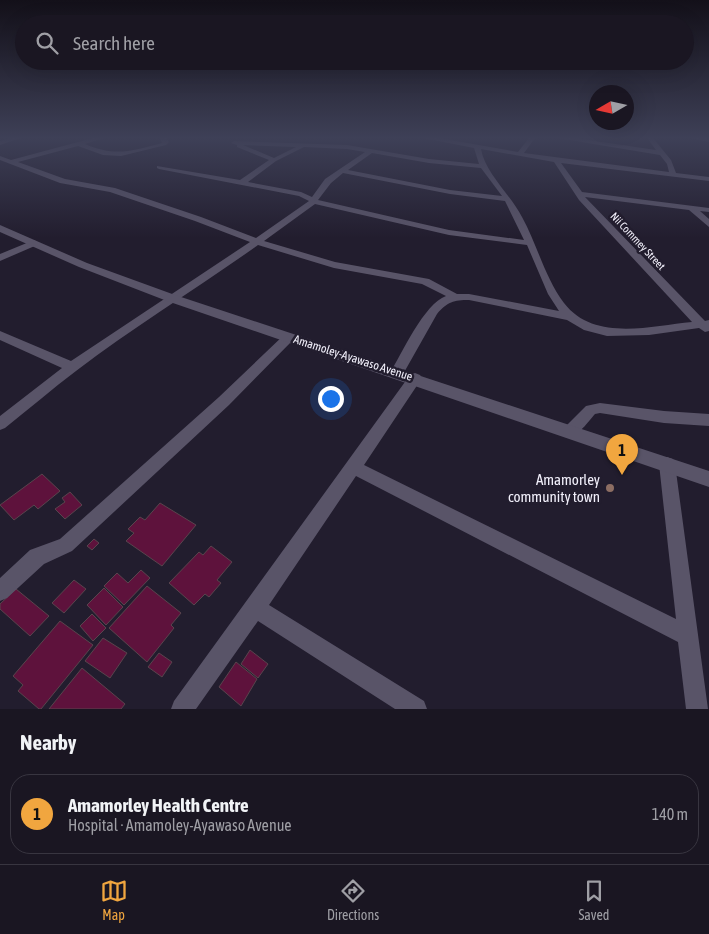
<!DOCTYPE html>
<meta charset="utf-8">
<style>
:root{--surface:#1a1622;--page:#27232f;--text:#f1f3f6;--muted:#9f9fa5;--line:#383540;--accent:#f1a63f}
body{margin:0;font-family:"Asap Condensed",sans-serif;background:var(--page);color:var(--text)}
.compass{position:absolute;left:589px;top:85px;width:45px;height:45px;border-radius:50%;background:var(--surface);box-shadow:0 5px 20px #0002;rotate:261deg}
.you{position:absolute;left:330px;top:398px;width:18px;height:18px;margin:-12px;border:4px solid #fff;border-radius:50%;background:#1a73e8;box-shadow:0 0 0 8px #1a73e833}
.badge{display:grid;place-items:center;width:32px;height:32px;border-radius:50%;background:var(--accent);color:#111;font-size:16px;font-weight:700}
.pin{position:absolute;translate:-50% -41px;filter:drop-shadow(0 1px 2px #0008)}
.pin::after{content:'';position:absolute;top:26px;width:18px;height:15px;background:inherit;clip-path:polygon(0 0,100% 0,50% 100%)}
.list{margin:0;padding:0;list-style:none}
h2{display:flex;justify-content:space-between;align-items:center;height:65px;margin:0;padding:0 20px;font-size:21px}
h2 small{font-size:16px;font-weight:400;color:var(--muted)}
.list li{display:grid;grid-template-columns:32px 1fr auto;gap:15px;align-items:center;box-sizing:border-box;height:80px;margin:0 10px 10px;padding:0 10px;border:1px solid var(--line);border-radius:20px}
.list b{display:block;font-size:19px;white-space:nowrap}
.list p{margin:0;font-size:16px;white-space:nowrap;color:var(--muted)}
.list em{font-size:16px;font-style:normal;color:var(--muted)}
.icon{flex:none;width:28px;height:28px;fill:none;stroke:currentColor;stroke-width:2;stroke-linecap:round;stroke-linejoin:round}
.map{position:relative;flex:none;width:709px;height:709px;overflow:hidden}
.search{position:absolute;background:var(--surface);box-shadow:0 5px 20px #0002;left:15px;right:15px;top:15px;height:55px;display:flex;align-items:center;gap:12px;box-sizing:border-box;padding:0 18px;border-radius:28px;color:var(--muted);font-size:19px}
.sheet{height:155px;background:var(--surface)}
nav{display:flex;justify-content:space-around;align-items:center;box-sizing:border-box;height:70px;border-top:1px solid var(--line);background:var(--surface);font-size:14px;color:var(--muted)}
nav a{display:grid;justify-items:center;gap:2px}
nav .on{color:var(--accent)}
.map>svg:first-child{display:block}
</style>
<div class="map">
<svg width="709" height="709" viewBox="0 0 709 709">
<rect width="100%" height="100%" fill="#221d2e"/>
<!-- building -->
<g fill="#5e123c" stroke="#59444d">
<path d="M 42,474 L 60,491 L 38,509 L 34,505 L 14,520 L 0,505 Z"/>
<path d="M 70,492 L 82,505 L 65,519 L 55,509 L 65,502 L 62,498 Z"/>
<path d="M 160,503 L 196,525 L 162,566 L 126,541 L 134,533 L 128,529 L 140,517 L 145,520 Z"/>
<path d="M 94,539 L 99,543 L 92,550 L 87,546 Z"/>
<path d="M 211,546 L 232,562 L 217,580 L 221,583 L 209,597 L 205,594 L 194,605 L 169,583 L 199,552 L 203,555 Z"/>
<path d="M 141,570 L 150,578 L 124,605 L 104,586 L 117,573 L 128,583 Z"/>
<path d="M 74,580 L 86,589 L 64,613 L 52,603 Z"/>
<path d="M 147,586 L 181,613 L 171,625 L 174,628 L 147,662 L 109,628 Z"/>
<path d="M 104,588 L 123,607 L 106,625 L 87,605 Z"/>
<path d="M 16,589 L 49,616 L 30,636 L 0,609 L 0,604 Z"/>
<path d="M 92,614 L 106,628 L 93,641 L 80,626 Z"/>
<path d="M 60,621 L 93,645 L 41,709 L 39,709 L 18,691 L 23,685 L 13,676 Z"/>
<path d="M 103,638 L 127,653 L 110,678 L 85,661 Z"/>
<path d="M 250,650 L 268,664 L 258,678 L 241,664 Z"/>
<path d="M 159,653 L 172,662 L 162,677 L 148,667 Z"/>
<path d="M 236,662 L 257,679 L 241,706 L 219,687 Z"/>
<path d="M 82,668 L 125,704 L 121,709 L 49,709 Z"/>
</g>
<g fill="none" stroke-linecap="round" stroke-linejoin="round">
<!-- minor -->
<g fill="#595468" fill-rule="evenodd">
<path d="M 10,138 L 21,138 L 0,145 L 0,141 Z"/>
<path d="M 93,138 L 104,138 L 85,144 C 115,157 132,151 162,143 L 160,138 L 166,138 L 169,142 L 166,145 L 121,156 L 103,155 L 78,146 L 18,162 L 65,179 L 115,188 L 201,217 L 256,238 L 309,201 L 299,196 L 159,169 L 157,168 L 157,166 L 240,180 L 269,160 L 237,147 L 237,145 L 231,143 L 234,141 L 347,145 L 429,159 L 479,164 L 474,148 L 423,138 L 439,138 L 518,152 L 529,138 L 535,138 L 524,153 L 669,172 L 667,164 L 660,155 L 557,138 L 575,138 L 656,150 L 647,138 L 653,138 L 671,160 L 676,173 L 709,177 L 709,181 L 561,163 L 582,192 L 709,208 L 709,212 L 700,211 L 709,219 L 709,227 L 689,210 L 585,197 L 705,321 L 709,320 L 709,331 L 705,332 L 699,328 L 649,335 L 607,336 L 584,330 L 567,320 L 469,300 C 454,300 447,302 437,314 L 402,376 L 392,376 L 390,373 C 402,353 424,304 446,296 L 422,284 L 334,268 L 258,245 C 198,288 135,326 76,371 C 52,389 29,409 5,428 L 0,430 L 0,416 L 62,368 L 0,340 L 0,331 L 71,361 L 250,242 L 195,221 L 110,192 L 60,183 L 0,160 L 0,156 L 11,160 ZM 243,145 L 296,147 L 274,158 ZM 304,147 L 347,149 L 365,152 L 325,179 L 312,197 L 301,192 L 248,182 L 276,161 ZM 481,149 L 554,162 L 579,200 L 692,322 C 650,326 594,342 564,303 C 545,278 537,244 522,217 C 511,195 485,173 481,149 ZM 372,153 L 429,163 L 481,168 L 502,196 L 450,190 L 348,170 ZM 343,173 L 450,194 L 505,201 L 524,240 L 449,230 L 318,200 L 331,183 ZM 315,204 L 449,235 L 527,245 L 548,294 L 559,311 L 469,294 L 457,294 L 429,279 L 335,262 L 264,241 Z"/>
<path d="M 691,138 L 709,138 L 709,142 Z"/>
<path d="M 34,240 L 39,243 L 37,245 L 0,261 L 0,254 Z"/>
<path d="M 289,333 L 295,337 L 293,340 L 229,405 L 72,551 L 44,564 L 7,598 L 0,601 L 0,578 L 30,550 L 60,539 L 219,397 L 285,334 Z"/>
<path d="M 415,373 L 420,375 L 422,378 L 364,465 L 676,619 L 659,464 L 661,459 L 667,457 L 673,459 L 675,464 L 708,709 L 686,709 L 678,642 L 356,476 L 269,605 L 424,701 L 427,709 L 395,709 L 258,621 L 196,709 L 171,709 L 174,701 L 410,375 Z"/>
<path d="M 600,403 L 664,411 L 709,414 L 709,426 L 664,423 L 600,413 L 595,414 C 587,423 577,439 565,435 L 563,431 L 565,427 L 586,406 Z"/>
</g>
<!-- tertiary -->
<path fill="#595468" fill-rule="evenodd" d="M 0,225 L 87,263 L 175,295 L 709,471 L 709,487 L 167,301 L 79,267 L 0,232 Z"/>
</g>
<!-- sky -->
<linearGradient id="sky" x2="0" y2="1"><stop stop-color="#131019"/><stop offset="0.58" stop-color="#3e4057"/><stop offset="1" stop-color="#3e4057" stop-opacity="0"/></linearGradient>
<rect width="709" height="238" fill="url(#sky)"/>
<!-- markers -->
<circle fill="#8d6e63" stroke="#221d2e" stroke-width="2" cx="610" cy="488" r="5"/>
<g text-anchor="middle" dominant-baseline="central" stroke-width="5" stroke-linejoin="round" paint-order="stroke">
<!-- far-street labels -->
<g font-size="11" fill="#f2f0fb" stroke="#221d2e">
<text transform="translate(638 241) rotate(47)">Nii Commey Street</text>
</g>
<!-- street labels -->
<g font-size="12" fill="#f2f0fb" stroke="#221d2e">
<text transform="translate(353 358) rotate(18)">Amamoley-Ayawaso Avenue</text>
</g>
<!-- near-poi labels -->
<g font-size="15" fill="#f2f0fb" stroke="#221d2e" text-anchor="end">
<text x="600" y="479">Amamorley<tspan x="600" dy="17">community town</tspan></text>
</g>
</g>
</svg>
<svg class="compass" viewBox="-18 -18 36 36"><path d="M0-13l5 13h-10z" fill="#e53935"/><path d="M0 13l5-13h-10z" fill="#9f9fa5"/></svg>
<div class="you"></div>
<div class="pin badge" style="left:622px;top:475px">1</div>
<div class="search"><svg class="icon" aria-label="search" viewBox="0 0 24 24"><circle cx="10" cy="10" r="6"/><path d="M15 15l6 6"/></svg>Search here</div>
</div>
<section class="sheet">
<h2>Nearby<small></small></h2>
<ul class="list">
<li><span class="badge">1</span><div><b>Amamorley Health Centre</b><p>Hospital · Amamoley-Ayawaso Avenue</p></div><em>140 m</em></li>
</ul>
</section>
<nav>
<a class="on"><svg class="icon" aria-label="map" viewBox="0 0 24 24"><path d="M3 6l6-2 6 2 6-2v14l-6 2-6-2-6 2zM9 4v14M15 6v14"/></svg>Map</a>
<a><svg class="icon" aria-label="directions" viewBox="0 0 24 24"><path d="M12 3l9 9-9 9-9-9zM9 14v-3h6M13 9l2 2-2 2"/></svg>Directions</a>
<a><svg class="icon" aria-label="saved" viewBox="0 0 24 24"><path d="M7 4h10v16l-5-4-5 4z"/></svg>Saved</a>
</nav>
